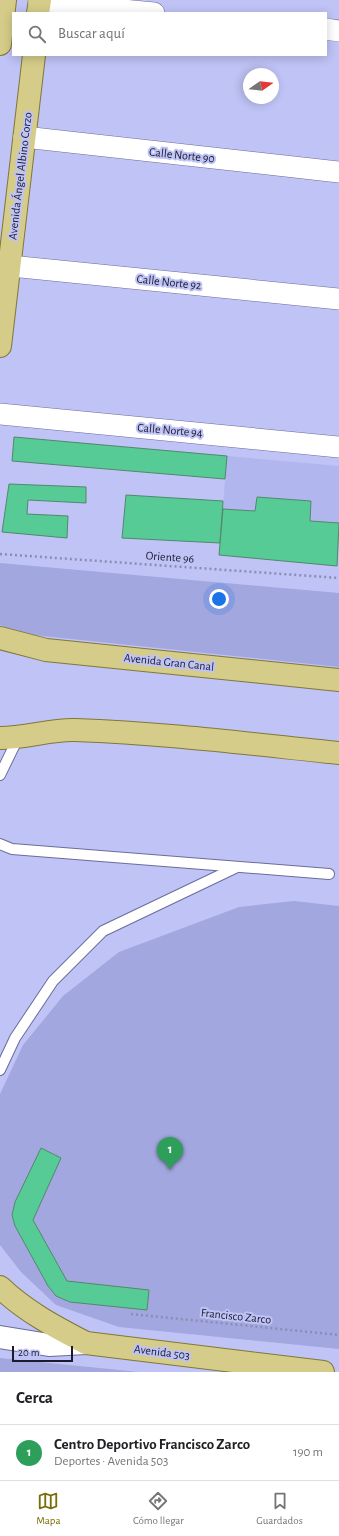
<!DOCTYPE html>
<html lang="es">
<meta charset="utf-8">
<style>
:root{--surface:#fff;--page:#f6f6f6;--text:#202124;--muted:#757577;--line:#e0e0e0;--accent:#796d08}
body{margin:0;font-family:"Alegreya Sans",sans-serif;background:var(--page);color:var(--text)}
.compass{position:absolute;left:243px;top:68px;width:36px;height:36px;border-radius:50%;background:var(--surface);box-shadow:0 2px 10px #0003;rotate:76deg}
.scale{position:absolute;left:12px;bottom:10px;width:61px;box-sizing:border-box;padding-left:4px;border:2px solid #1a1b2d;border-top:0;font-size:11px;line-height:14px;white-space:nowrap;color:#1a1b2d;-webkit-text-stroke:3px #bfc3f5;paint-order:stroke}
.you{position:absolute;left:219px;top:599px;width:14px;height:14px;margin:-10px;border:3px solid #fff;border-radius:50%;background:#1a73e8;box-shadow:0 0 0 6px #1a73e833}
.badge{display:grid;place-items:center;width:26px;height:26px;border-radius:50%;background:var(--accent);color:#fff;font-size:13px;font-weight:700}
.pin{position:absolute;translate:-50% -33px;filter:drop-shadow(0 1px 2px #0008)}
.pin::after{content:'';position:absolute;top:21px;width:14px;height:12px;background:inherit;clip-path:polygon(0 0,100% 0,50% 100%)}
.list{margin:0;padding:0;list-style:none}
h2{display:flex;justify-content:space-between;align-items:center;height:52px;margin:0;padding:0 16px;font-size:17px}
h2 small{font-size:13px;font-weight:400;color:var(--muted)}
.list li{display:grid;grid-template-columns:26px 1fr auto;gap:12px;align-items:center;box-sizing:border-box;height:56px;padding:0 16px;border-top:1px solid var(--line)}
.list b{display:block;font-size:15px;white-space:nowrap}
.list p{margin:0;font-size:13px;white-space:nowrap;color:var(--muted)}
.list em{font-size:13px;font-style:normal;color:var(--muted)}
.icon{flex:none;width:22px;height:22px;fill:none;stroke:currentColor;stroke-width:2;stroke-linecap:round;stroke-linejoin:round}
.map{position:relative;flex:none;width:339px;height:1372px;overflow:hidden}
.search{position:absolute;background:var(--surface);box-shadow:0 2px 10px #0003;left:12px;right:12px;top:12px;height:44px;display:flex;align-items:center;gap:10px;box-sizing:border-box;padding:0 14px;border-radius:0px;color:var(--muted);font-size:15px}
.sheet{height:108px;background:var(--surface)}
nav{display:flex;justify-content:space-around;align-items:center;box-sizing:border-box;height:56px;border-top:1px solid var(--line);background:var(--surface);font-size:11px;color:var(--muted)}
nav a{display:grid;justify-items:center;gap:2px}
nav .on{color:var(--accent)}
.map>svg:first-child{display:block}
</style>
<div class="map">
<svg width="339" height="1372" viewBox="0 0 339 1372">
<rect width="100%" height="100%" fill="#bfc3f5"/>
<!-- built -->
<path fill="#b2b6ef" d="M 227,456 L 339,466 L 339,543 L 337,566 L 219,555 Z"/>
<!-- green -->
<g fill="#a3a7df">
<path d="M 0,563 L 339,593 L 339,667 L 33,635 L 12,631 L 0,625 Z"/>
<path d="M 294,901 L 339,906 L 339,1349 L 119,1327 L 56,1305 L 21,1272 L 0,1245 L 0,1094 L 23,1045 L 63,996 L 119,952 L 239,907 Z"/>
<path d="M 0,1358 L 139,1372 L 0,1372 Z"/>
</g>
<!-- building -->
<g fill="#56cb96" stroke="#53876d">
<path d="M 14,437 L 227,456 L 225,479 L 12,461 Z"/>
<path d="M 9,484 L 86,487 L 86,503 L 28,500 L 27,514 L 68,516 L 67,538 L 2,532 Z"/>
<path d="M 126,495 L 223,501 L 220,543 L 122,538 Z"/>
<path d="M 257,497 L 311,501 L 310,521 L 339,523 L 337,566 L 219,555 L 223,509 L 255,511 Z"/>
<path d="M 41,1148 L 61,1158 L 33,1220 L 67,1281 L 149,1290 L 147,1310 L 70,1302 L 56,1296 L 48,1286 L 15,1226 L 12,1215 L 15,1202 Z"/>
</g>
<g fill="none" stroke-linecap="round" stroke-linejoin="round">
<defs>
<g id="service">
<path d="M 0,775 L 18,738"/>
<path d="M 0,844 L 12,849 L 329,874"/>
<path d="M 0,1070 L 15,1038 L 53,981 L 103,931 L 235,868"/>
</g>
<g id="minor">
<path d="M 39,2 L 154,13"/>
<path d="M 326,29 L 339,31"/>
<path d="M 24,137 L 339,172"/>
<path d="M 0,265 L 339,299"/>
<path d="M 0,414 L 339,447"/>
</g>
<path id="tertiary" d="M 0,1337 L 49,1345 L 86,1343"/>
<g id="primary">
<path d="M 38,13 L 40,0"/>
<path d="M 0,44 L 5,0"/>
<path d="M 0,346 L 34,55"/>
<path d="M 0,638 L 46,650 L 339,680"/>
<path d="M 0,738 C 26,738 52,729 75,730 C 163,733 251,744 339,753"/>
<path d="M 0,1287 C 25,1311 55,1327 86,1343 L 323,1372"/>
</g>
</defs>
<!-- service casing -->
<use href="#service" stroke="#6a6d9b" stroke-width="12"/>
<!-- minor casing -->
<use href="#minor" stroke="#6a6d9b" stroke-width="22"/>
<!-- tertiary casing -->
<use href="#tertiary" stroke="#6a6d9b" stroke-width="24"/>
<!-- primary casing -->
<use href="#primary" stroke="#817836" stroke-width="24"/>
<!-- path -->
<g stroke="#8a8db5" stroke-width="2.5" stroke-dasharray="2 3" stroke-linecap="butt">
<path d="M 0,554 L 339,578"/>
<path d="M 131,1314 L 339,1335"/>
</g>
<!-- service -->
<use href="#service" stroke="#fff" stroke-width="10"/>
<!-- minor -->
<use href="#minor" stroke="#fff" stroke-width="21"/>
<!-- tertiary -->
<use href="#tertiary" stroke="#fff" stroke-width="22"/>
<!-- primary -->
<use href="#primary" stroke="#d5cc89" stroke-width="22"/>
</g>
<g text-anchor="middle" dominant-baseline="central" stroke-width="4" stroke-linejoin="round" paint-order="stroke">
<!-- street labels -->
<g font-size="12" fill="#1a1b2d" stroke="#bfc3f5">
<text transform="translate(182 155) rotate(6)">Calle Norte 90</text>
<text transform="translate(20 176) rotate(-83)">Avenida Ángel Albino Corzo</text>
<text transform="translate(169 282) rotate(6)">Calle Norte 92</text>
<text transform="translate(170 430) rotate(5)">Calle Norte 94</text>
<text transform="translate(170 557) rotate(4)">Oriente 96</text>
<text transform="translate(169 662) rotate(6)">Avenida Gran Canal</text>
<text transform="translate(236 1316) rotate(6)">Francisco Zarco</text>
<text transform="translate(162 1352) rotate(7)">Avenida 503</text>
</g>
</g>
</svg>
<svg class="compass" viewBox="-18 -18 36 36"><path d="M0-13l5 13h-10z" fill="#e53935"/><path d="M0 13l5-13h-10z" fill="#757577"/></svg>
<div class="scale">20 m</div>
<div class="you"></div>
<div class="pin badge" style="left:170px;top:1170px;background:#2e9e5b">1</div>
<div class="search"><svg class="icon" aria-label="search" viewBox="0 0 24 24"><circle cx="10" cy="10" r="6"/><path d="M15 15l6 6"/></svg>Buscar aquí</div>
</div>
<section class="sheet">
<h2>Cerca<small></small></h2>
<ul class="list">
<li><span class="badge" style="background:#2e9e5b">1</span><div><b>Centro Deportivo Francisco Zarco</b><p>Deportes · Avenida 503</p></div><em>190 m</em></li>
</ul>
</section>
<nav>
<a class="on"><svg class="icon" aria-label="map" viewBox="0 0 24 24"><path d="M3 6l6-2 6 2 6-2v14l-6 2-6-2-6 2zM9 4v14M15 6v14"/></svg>Mapa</a>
<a><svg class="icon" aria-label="directions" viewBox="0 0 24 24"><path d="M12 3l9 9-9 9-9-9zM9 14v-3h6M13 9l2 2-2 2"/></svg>Cómo llegar</a>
<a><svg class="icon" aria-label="saved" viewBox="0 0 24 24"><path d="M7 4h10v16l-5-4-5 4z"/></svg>Guardados</a>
</nav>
